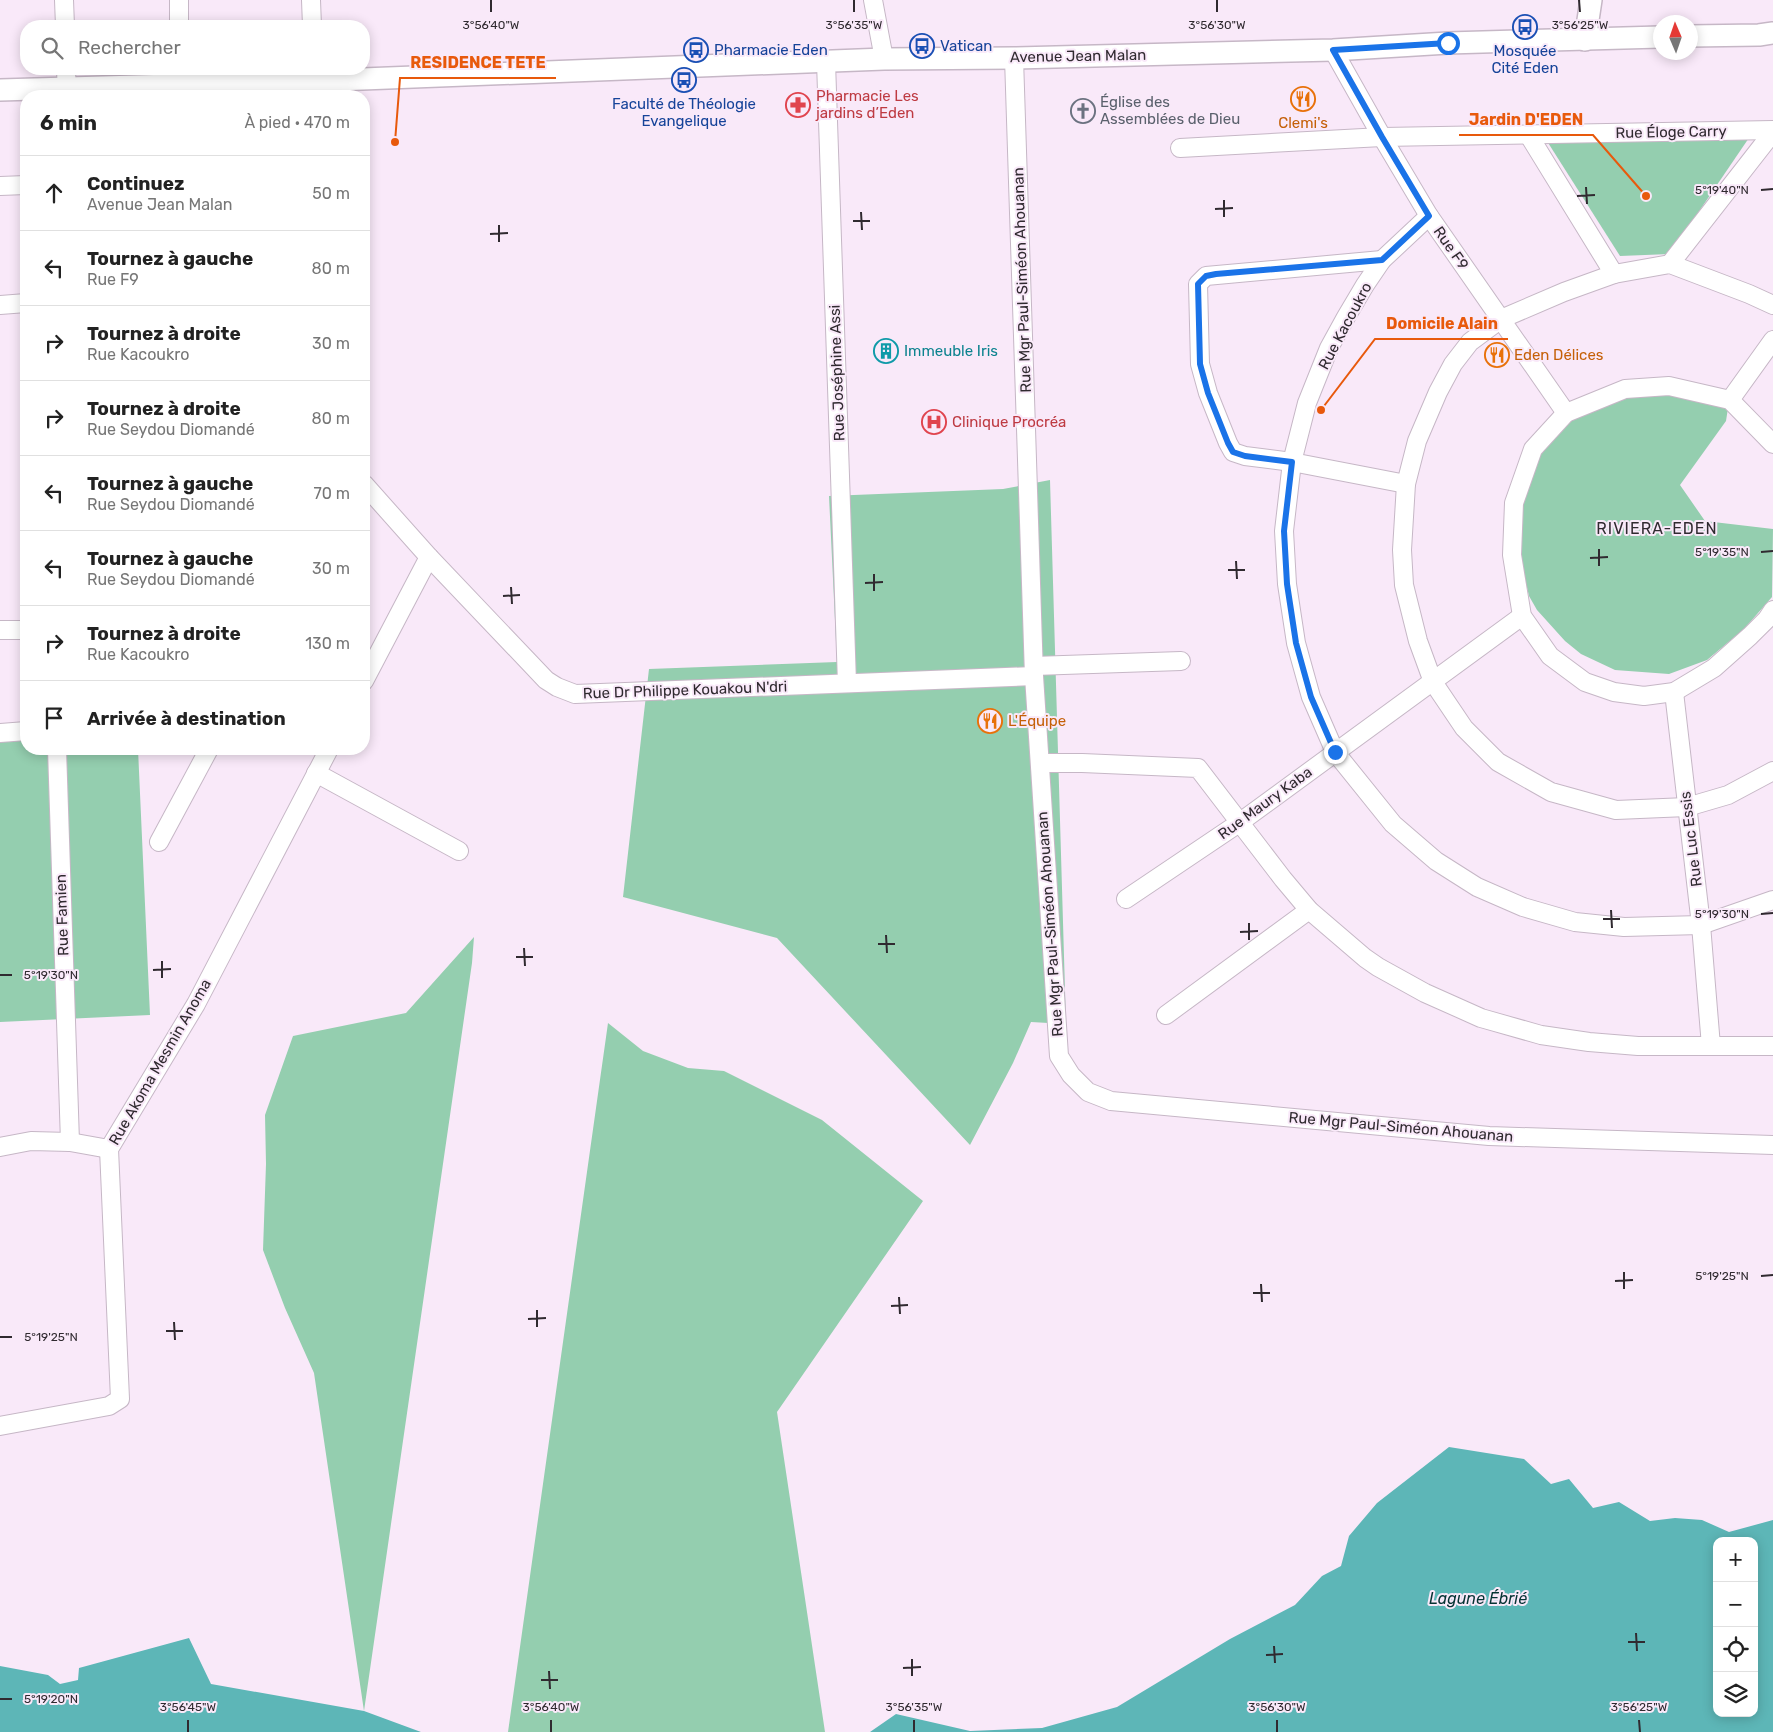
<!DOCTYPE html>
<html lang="fr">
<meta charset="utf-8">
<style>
:root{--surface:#fff;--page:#f6f6f6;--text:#222;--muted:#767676;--line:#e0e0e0}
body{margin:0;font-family:Rubik,sans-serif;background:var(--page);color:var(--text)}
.controls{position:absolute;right:15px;bottom:15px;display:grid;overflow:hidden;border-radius:10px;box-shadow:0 2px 12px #0003}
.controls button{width:45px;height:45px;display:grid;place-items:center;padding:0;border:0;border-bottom:1px solid var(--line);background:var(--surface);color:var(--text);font:25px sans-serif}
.compass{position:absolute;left:1653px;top:15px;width:45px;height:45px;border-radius:50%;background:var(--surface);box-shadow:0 2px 12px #0003;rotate:358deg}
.stop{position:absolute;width:15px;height:15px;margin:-11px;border:4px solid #1a73e8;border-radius:50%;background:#fff}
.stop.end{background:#1a73e8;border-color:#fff;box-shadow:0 1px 5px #0008}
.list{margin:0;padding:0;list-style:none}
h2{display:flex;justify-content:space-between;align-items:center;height:65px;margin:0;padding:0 20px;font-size:21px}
h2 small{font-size:16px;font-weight:400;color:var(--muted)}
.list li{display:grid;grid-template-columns:32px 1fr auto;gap:15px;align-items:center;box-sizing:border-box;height:75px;padding:0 20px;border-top:1px solid var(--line)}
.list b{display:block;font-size:19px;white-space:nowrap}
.list p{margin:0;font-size:16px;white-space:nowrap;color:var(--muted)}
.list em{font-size:16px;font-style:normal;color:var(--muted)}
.icon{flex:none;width:28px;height:28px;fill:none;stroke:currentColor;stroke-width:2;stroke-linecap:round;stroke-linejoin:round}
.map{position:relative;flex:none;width:1773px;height:1732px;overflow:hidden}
.search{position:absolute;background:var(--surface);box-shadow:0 2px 12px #0003;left:20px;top:20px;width:350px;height:55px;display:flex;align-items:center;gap:12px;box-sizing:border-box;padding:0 18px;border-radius:20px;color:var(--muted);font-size:19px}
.panel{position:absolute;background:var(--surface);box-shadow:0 2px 12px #0003;left:20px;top:90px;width:350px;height:665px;border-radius:20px}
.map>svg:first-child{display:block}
</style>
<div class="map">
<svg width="1773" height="1732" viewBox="0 0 1773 1732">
<rect width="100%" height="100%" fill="#f9e9f9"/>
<!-- green -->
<g fill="#94ceaf">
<path d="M 1755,129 L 1670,254 L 1620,256 L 1545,138 Z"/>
<path d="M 1669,390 L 1728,408 L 1726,421 L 1680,485 L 1705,521 L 1773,529 L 1772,597 L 1744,629 L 1707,660 L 1669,674 L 1615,670 L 1581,654 L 1565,641 L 1537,610 L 1529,596 L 1519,554 L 1521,504 L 1539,453 L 1565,422 L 1627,395 Z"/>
<path d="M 1050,480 L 1066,1024 L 1031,1022 L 1013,1063 L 970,1145 L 777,938 L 623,897 L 649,669 L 837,662 L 829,496 L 1003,489 Z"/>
<path d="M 26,738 L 26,749 L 138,749 L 150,1015 L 0,1022 L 0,739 Z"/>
<path d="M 474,937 L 472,963 L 364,1711 L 314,1373 L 285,1308 L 263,1250 L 266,1164 L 265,1115 L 293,1036 L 406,1013 Z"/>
<path d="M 608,1023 L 643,1051 L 688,1068 L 724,1071 L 822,1120 L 923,1201 L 777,1412 L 825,1732 L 508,1732 Z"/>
</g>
<!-- water -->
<g fill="#5db6b7" fill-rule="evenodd">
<path d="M 1449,1447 L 1524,1459 L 1551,1484 L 1569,1479 L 1593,1508 L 1619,1502 L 1650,1521 L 1675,1518 L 1702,1520 L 1729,1532 L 1773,1520 L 1773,1732 L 870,1732 L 896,1714 L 970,1731 L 1042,1728 L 1117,1707 L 1230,1639 L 1295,1605 L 1322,1576 L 1341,1566 L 1349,1536 L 1377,1503 ZM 1717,1541 L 1754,1541 L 1754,1713 L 1717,1713 Z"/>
<path d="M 189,1638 L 211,1684 L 364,1711 L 421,1732 L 0,1732 L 0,1666 L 48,1675 L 60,1684 L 78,1680 L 79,1668 Z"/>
</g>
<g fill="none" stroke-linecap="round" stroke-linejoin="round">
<defs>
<g id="minor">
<path d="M 64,0 L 65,26"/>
<path d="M 179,0 L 179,26"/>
<path d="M 311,0 L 312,26"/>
<path d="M 873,0 L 884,59"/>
<path d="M 1333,50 L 1382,137 L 1429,216 L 1566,413"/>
<path d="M 1014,58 L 1034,676 L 1059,1056 L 1071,1075 L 1088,1092 L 1111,1101 L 1489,1136 L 1773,1145"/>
<path d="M 826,62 L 847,683"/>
<path d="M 66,69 L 67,96"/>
<path d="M 180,69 L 181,86"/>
<path d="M 320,81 L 321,96"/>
<path d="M 1528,134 L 1614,274"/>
<path d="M 1180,148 L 1382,137 L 1773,130"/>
<path d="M 0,186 L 26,185"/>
<path d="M 1429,216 L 1382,260 L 1365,285 L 1346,317 L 1329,348 L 1307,403 L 1292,462 L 1284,531 L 1287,584 L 1296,643 L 1311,697 L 1335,752 L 1393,824 L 1436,861 L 1477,887 L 1523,907 L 1575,922 L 1624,927 L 1701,925 L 1773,900"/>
<path d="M 1382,260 L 1206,276 L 1198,284 L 1200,364 L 1208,393 L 1228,443 L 1233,452 L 1245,456 L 1292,462 L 1406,484"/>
<path d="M 1670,264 L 1773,132"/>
<path d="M 0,305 L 26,303"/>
<path d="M 1773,305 L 1749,294 L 1670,264 L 1614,274 L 1564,292 L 1501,319 L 1470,342 L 1453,364 L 1438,392 L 1417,441 L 1406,484 L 1402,550 L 1404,585 L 1418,641 L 1433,682 L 1464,728 L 1498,762 L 1551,792 L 1616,810 L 1687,807 L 1728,795 L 1773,771"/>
<path d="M 1730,400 L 1773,340"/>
<path d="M 1773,444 L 1730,400 L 1669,386 L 1625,389 L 1566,413 L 1533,449 L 1514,503 L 1512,555 L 1522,616 L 1550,656 L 1585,682 L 1614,692 L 1644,696 L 1674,692 L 1714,668 L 1750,636 L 1767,619 L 1773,610"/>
<path d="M 364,484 L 429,557 L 546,680 L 557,687 L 575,694 L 1034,676"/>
<path d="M 0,630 L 26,630"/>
<path d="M 1034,666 L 1181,661"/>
<path d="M 364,681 L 429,557"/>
<path d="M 1674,692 L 1701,925 L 1711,1046"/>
<path d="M 0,733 L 26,731"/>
<path d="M 57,749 L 70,1142"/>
<path d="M 1040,763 L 1082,763 L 1198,768 L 1283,879 L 1309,910 L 1365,958 L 1378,967 L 1425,993 L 1481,1018 L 1541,1035 L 1589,1042 L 1638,1046 L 1773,1046"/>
<path d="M 316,773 L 459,851"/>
<path d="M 159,842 L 209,749"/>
<path d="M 1126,899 L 1239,823 L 1522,616"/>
<path d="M 1166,1015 L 1309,910"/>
<path d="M 0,1147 L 31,1141 L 70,1142 L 109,1149"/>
<path d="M 0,1426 L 109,1406 L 120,1399 L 109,1149 L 196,1004 L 329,749"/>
</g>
<g id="major">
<path d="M 1690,36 L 1759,35 L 1773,33"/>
<path d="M 1585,40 L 1591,0"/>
<path d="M 0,90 L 337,80 L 884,59 L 1014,58 L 1333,50 L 1448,43 L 1660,37"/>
</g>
</defs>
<!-- minor casing -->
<use href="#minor" stroke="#c6b7c6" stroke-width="20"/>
<!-- major casing -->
<use href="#major" stroke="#c6b7c6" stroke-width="24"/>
<!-- minor -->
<use href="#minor" stroke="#fff" stroke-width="18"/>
<!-- major -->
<use href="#major" stroke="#fff" stroke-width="21"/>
</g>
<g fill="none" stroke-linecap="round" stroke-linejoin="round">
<!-- route -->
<path stroke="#1a73e8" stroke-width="6" d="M 1335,752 L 1311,697 L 1296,643 L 1287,584 L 1284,531 L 1292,462 L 1245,456 L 1233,452 L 1228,443 L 1208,393 L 1200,364 L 1198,284 L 1206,276 L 1216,274 L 1382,260 L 1429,216 L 1382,137 L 1333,50 L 1448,43"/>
</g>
<!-- ticks -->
<path fill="none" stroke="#302a30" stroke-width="2" d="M 491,0 L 491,12M 854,0 L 854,12M 1217,0 L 1217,12M 1579,0 L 1580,12M 1586,187 L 1587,204M 1761,190 L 1773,189M 1577,196 L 1595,195M 1224,200 L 1224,217M 1215,209 L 1233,208M 861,212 L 862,230M 853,221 L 870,221M 499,225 L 499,242M 490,234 L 508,233M 1599,549 L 1599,566M 1761,552 L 1773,551M 1590,558 L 1608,557M 1236,561 L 1237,579M 1228,570 L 1245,570M 874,574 L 874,591M 865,583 L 883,582M 511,587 L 512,604M 503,596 L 520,595M 1611,910 L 1612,928M 1761,914 L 1773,913M 1603,919 L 1620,919M 1249,923 L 1249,940M 1240,932 L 1258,931M 886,935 L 887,953M 878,944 L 895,944M 524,948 L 525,966M 516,957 L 533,957M 162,961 L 162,978M 153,970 L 171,969M 0,975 L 12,975M 1624,1272 L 1624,1289M 1761,1276 L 1773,1275M 1615,1281 L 1633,1280M 1261,1284 L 1262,1302M 1253,1293 L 1270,1293M 899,1297 L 900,1314M 891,1306 L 908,1305M 537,1310 L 537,1327M 528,1319 L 546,1318M 174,1322 L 175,1340M 166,1331 L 183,1331M 0,1337 L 12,1337M 1636,1633 L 1637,1651M 1628,1642 L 1645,1642M 1274,1646 L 1275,1663M 1266,1655 L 1283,1654M 912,1659 L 912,1676M 903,1668 L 921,1667M 549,1671 L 550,1689M 541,1680 L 558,1680M 0,1699 L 12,1699M 188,1720 L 188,1732M 551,1720 L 551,1732M 914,1720 L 914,1732M 1277,1720 L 1277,1732M 1639,1720 L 1640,1732"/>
<!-- icons -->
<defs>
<symbol id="bus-ring" viewBox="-11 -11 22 22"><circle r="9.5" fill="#f9e9f9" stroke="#1a4fb4" stroke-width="1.5"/><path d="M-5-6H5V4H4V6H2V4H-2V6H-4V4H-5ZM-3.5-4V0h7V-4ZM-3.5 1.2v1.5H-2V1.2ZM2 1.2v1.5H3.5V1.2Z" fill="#1a4fb4"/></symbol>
<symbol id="restaurant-ring" viewBox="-11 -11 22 22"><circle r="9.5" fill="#f9e9f9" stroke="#e8710a" stroke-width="1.5"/><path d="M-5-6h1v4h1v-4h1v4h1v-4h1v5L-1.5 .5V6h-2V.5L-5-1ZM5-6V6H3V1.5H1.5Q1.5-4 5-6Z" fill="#e8710a"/></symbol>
<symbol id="pharmacy-ring" viewBox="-11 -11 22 22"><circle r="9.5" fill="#f9e9f9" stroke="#e0444e" stroke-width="1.5"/><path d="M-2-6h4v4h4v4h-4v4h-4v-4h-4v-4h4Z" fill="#e0444e"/></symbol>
<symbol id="church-ring" viewBox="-11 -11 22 22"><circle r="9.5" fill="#f9e9f9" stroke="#6b7280" stroke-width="1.5"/><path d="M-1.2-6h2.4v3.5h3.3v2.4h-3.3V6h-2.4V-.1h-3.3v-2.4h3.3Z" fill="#6b7280"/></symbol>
<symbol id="building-ring" viewBox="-11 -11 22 22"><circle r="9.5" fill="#f9e9f9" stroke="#0f9aa8" stroke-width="1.5"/><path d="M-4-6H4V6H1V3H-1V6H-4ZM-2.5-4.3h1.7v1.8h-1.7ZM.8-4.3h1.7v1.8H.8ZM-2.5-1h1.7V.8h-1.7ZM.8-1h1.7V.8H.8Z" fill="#0f9aa8"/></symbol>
<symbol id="hospital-ring" viewBox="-11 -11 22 22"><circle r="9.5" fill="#f9e9f9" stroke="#e0444e" stroke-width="1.5"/><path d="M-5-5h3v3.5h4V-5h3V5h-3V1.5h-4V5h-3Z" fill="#e0444e"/></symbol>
</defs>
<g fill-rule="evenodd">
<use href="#bus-ring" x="1511" y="13" width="28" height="28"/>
<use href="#bus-ring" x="908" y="32" width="28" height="28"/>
<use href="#bus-ring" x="682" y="36" width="28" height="28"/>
<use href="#bus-ring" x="670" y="66" width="28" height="28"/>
<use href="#restaurant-ring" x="1289" y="85" width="28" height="28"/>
<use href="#pharmacy-ring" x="784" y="91" width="28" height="28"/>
<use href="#church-ring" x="1069" y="97" width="28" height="28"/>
<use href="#building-ring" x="872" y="337" width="28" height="28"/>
<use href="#restaurant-ring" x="1483" y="341" width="28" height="28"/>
<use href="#hospital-ring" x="920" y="408" width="28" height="28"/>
<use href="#restaurant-ring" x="976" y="707" width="28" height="28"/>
</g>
<g text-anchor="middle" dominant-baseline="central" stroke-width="4" stroke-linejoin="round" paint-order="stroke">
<!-- transit labels -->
<g font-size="15" fill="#164399" stroke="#f9e9f9" text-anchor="start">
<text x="940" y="46">Vatican</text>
<text x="714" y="50">Pharmacie Eden</text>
<text x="1525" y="51" text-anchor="middle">Mosquée<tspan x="1525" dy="17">Cité Eden</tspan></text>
<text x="684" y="104" text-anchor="middle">Faculté de Théologie<tspan x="684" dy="17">Evangelique</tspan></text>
</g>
<!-- street labels -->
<g font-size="15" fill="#302a30" stroke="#f9e9f9">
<text transform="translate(1078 56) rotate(-1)">Avenue Jean Malan</text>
<text transform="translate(1671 132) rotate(-1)">Rue Éloge Carry</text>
<text transform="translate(1451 248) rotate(55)">Rue F9</text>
<text transform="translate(1022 280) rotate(-92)">Rue Mgr Paul-Siméon Ahouanan</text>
<text transform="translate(1345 326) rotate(-62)">Rue Kacoukro</text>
<text transform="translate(837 373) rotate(-92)">Rue Joséphine Assi</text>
<text transform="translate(685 690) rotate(-2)">Rue Dr Philippe Kouakou N'dri</text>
<text transform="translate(1265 803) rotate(-36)">Rue Maury Kaba</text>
<text transform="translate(1691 839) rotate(-97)">Rue Luc Essis</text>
<text transform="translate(62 915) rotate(-92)">Rue Famien</text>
<text transform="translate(1050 924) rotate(-94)">Rue Mgr Paul-Siméon Ahouanan</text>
<text transform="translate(160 1062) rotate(-60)">Rue Akoma Mesmin Anoma</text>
<text transform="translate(1401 1127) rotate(5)">Rue Mgr Paul-Siméon Ahouanan</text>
</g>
<!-- health labels -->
<g font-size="15" fill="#be3a42" stroke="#f9e9f9" text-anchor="start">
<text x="816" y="96">Pharmacie Les<tspan x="816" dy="17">jardins d’Eden</tspan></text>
<text x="952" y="422">Clinique Procréa</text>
</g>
<!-- worship labels -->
<g font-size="15" fill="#5b616d" stroke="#f9e9f9" text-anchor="start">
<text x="1100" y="102">Église des<tspan x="1100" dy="17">Assemblées de Dieu</tspan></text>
</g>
<!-- food labels -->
<g font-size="15" fill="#c56008" stroke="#f9e9f9" text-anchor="start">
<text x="1303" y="123" text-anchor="middle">Clemi's</text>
<text x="1514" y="355">Eden Délices</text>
<text x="1008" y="721">L'Équipe</text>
</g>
<!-- culture labels -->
<g font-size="15" fill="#0d838f" stroke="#f9e9f9" text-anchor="start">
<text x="904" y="351">Immeuble Iris</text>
</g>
<!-- neighbourhood labels -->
<g font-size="16" letter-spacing="1" fill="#302a30" stroke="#f9e9f9">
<text x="1657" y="528">RIVIERA-EDEN</text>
</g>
<!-- water labels -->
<g font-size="16" font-style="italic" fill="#053334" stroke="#f9e9f9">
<text x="1478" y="1598">Lagune Ébrié</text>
</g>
</g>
<g font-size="12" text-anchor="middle" fill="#302a30" stroke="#f9e9f9" stroke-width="4" stroke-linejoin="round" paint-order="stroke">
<text x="491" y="29">3°56'40"W</text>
<text x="854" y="29">3°56'35"W</text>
<text x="1217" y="29">3°56'30"W</text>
<text x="1580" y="29">3°56'25"W</text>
<text x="1722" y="194">5°19'40"N</text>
<text x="1722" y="556">5°19'35"N</text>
<text x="1722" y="918">5°19'30"N</text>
<text x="51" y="979">5°19'30"N</text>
<text x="1722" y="1280">5°19'25"N</text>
<text x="51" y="1341">5°19'25"N</text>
<text x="51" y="1703">5°19'20"N</text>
<text x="188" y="1711">3°56'45"W</text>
<text x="551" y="1711">3°56'40"W</text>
<text x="914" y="1711">3°56'35"W</text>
<text x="1277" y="1711">3°56'30"W</text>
<text x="1639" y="1711">3°56'25"W</text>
</g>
<!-- callouts -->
<path fill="none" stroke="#e8590c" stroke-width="2" d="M395 142L400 78H556M1646 196L1593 135H1459M1321 410L1375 339H1508"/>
<g fill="#e8590c" stroke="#f9e9f9" stroke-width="2">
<circle cx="395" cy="142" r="5"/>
<circle cx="1646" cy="196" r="5"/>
<circle cx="1321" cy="410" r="5"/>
</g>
<g font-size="16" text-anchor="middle" font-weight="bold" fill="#e8590c" stroke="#f9e9f9" stroke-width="4" stroke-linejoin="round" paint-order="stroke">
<text x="478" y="68">RESIDENCE TETE</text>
<text x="1526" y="125">Jardin D'EDEN</text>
<text x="1442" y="329">Domicile Alain</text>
</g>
</svg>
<div class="controls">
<button>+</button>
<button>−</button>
<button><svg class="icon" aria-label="locate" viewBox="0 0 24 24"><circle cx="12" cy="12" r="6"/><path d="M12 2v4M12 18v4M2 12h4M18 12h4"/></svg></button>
<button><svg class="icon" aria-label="layers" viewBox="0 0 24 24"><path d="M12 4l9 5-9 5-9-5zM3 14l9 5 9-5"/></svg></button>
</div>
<svg class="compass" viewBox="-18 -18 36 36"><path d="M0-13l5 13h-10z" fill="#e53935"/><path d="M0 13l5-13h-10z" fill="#767676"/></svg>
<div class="stop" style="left:1448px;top:43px"></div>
<div class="stop end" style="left:1335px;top:752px"></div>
<div class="search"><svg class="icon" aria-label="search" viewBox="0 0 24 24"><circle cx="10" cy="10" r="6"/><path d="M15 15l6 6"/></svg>Rechercher</div>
<section class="panel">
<h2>6 min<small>À pied · 470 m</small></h2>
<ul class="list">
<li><svg class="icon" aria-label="ahead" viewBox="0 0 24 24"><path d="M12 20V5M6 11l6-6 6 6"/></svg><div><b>Continuez</b><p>Avenue Jean Malan</p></div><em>50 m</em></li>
<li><svg class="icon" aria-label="left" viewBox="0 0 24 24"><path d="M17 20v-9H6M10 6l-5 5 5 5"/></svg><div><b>Tournez à gauche</b><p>Rue F9</p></div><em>80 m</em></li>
<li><svg class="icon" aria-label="right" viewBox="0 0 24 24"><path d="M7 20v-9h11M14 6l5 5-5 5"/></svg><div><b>Tournez à droite</b><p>Rue Kacoukro</p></div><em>30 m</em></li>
<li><svg class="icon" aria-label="right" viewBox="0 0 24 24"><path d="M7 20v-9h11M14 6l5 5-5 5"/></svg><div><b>Tournez à droite</b><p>Rue Seydou Diomandé</p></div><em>80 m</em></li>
<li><svg class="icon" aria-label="left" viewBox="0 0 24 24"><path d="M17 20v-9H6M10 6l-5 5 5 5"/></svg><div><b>Tournez à gauche</b><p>Rue Seydou Diomandé</p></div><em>70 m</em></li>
<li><svg class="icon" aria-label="left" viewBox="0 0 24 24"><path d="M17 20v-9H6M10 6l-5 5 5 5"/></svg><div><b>Tournez à gauche</b><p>Rue Seydou Diomandé</p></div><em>30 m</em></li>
<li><svg class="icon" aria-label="right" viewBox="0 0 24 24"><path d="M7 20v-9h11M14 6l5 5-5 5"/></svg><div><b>Tournez à droite</b><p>Rue Kacoukro</p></div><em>130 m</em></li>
<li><svg class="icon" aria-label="arrive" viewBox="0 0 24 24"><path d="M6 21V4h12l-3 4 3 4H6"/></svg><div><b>Arrivée à destination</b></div></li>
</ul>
</section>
</div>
